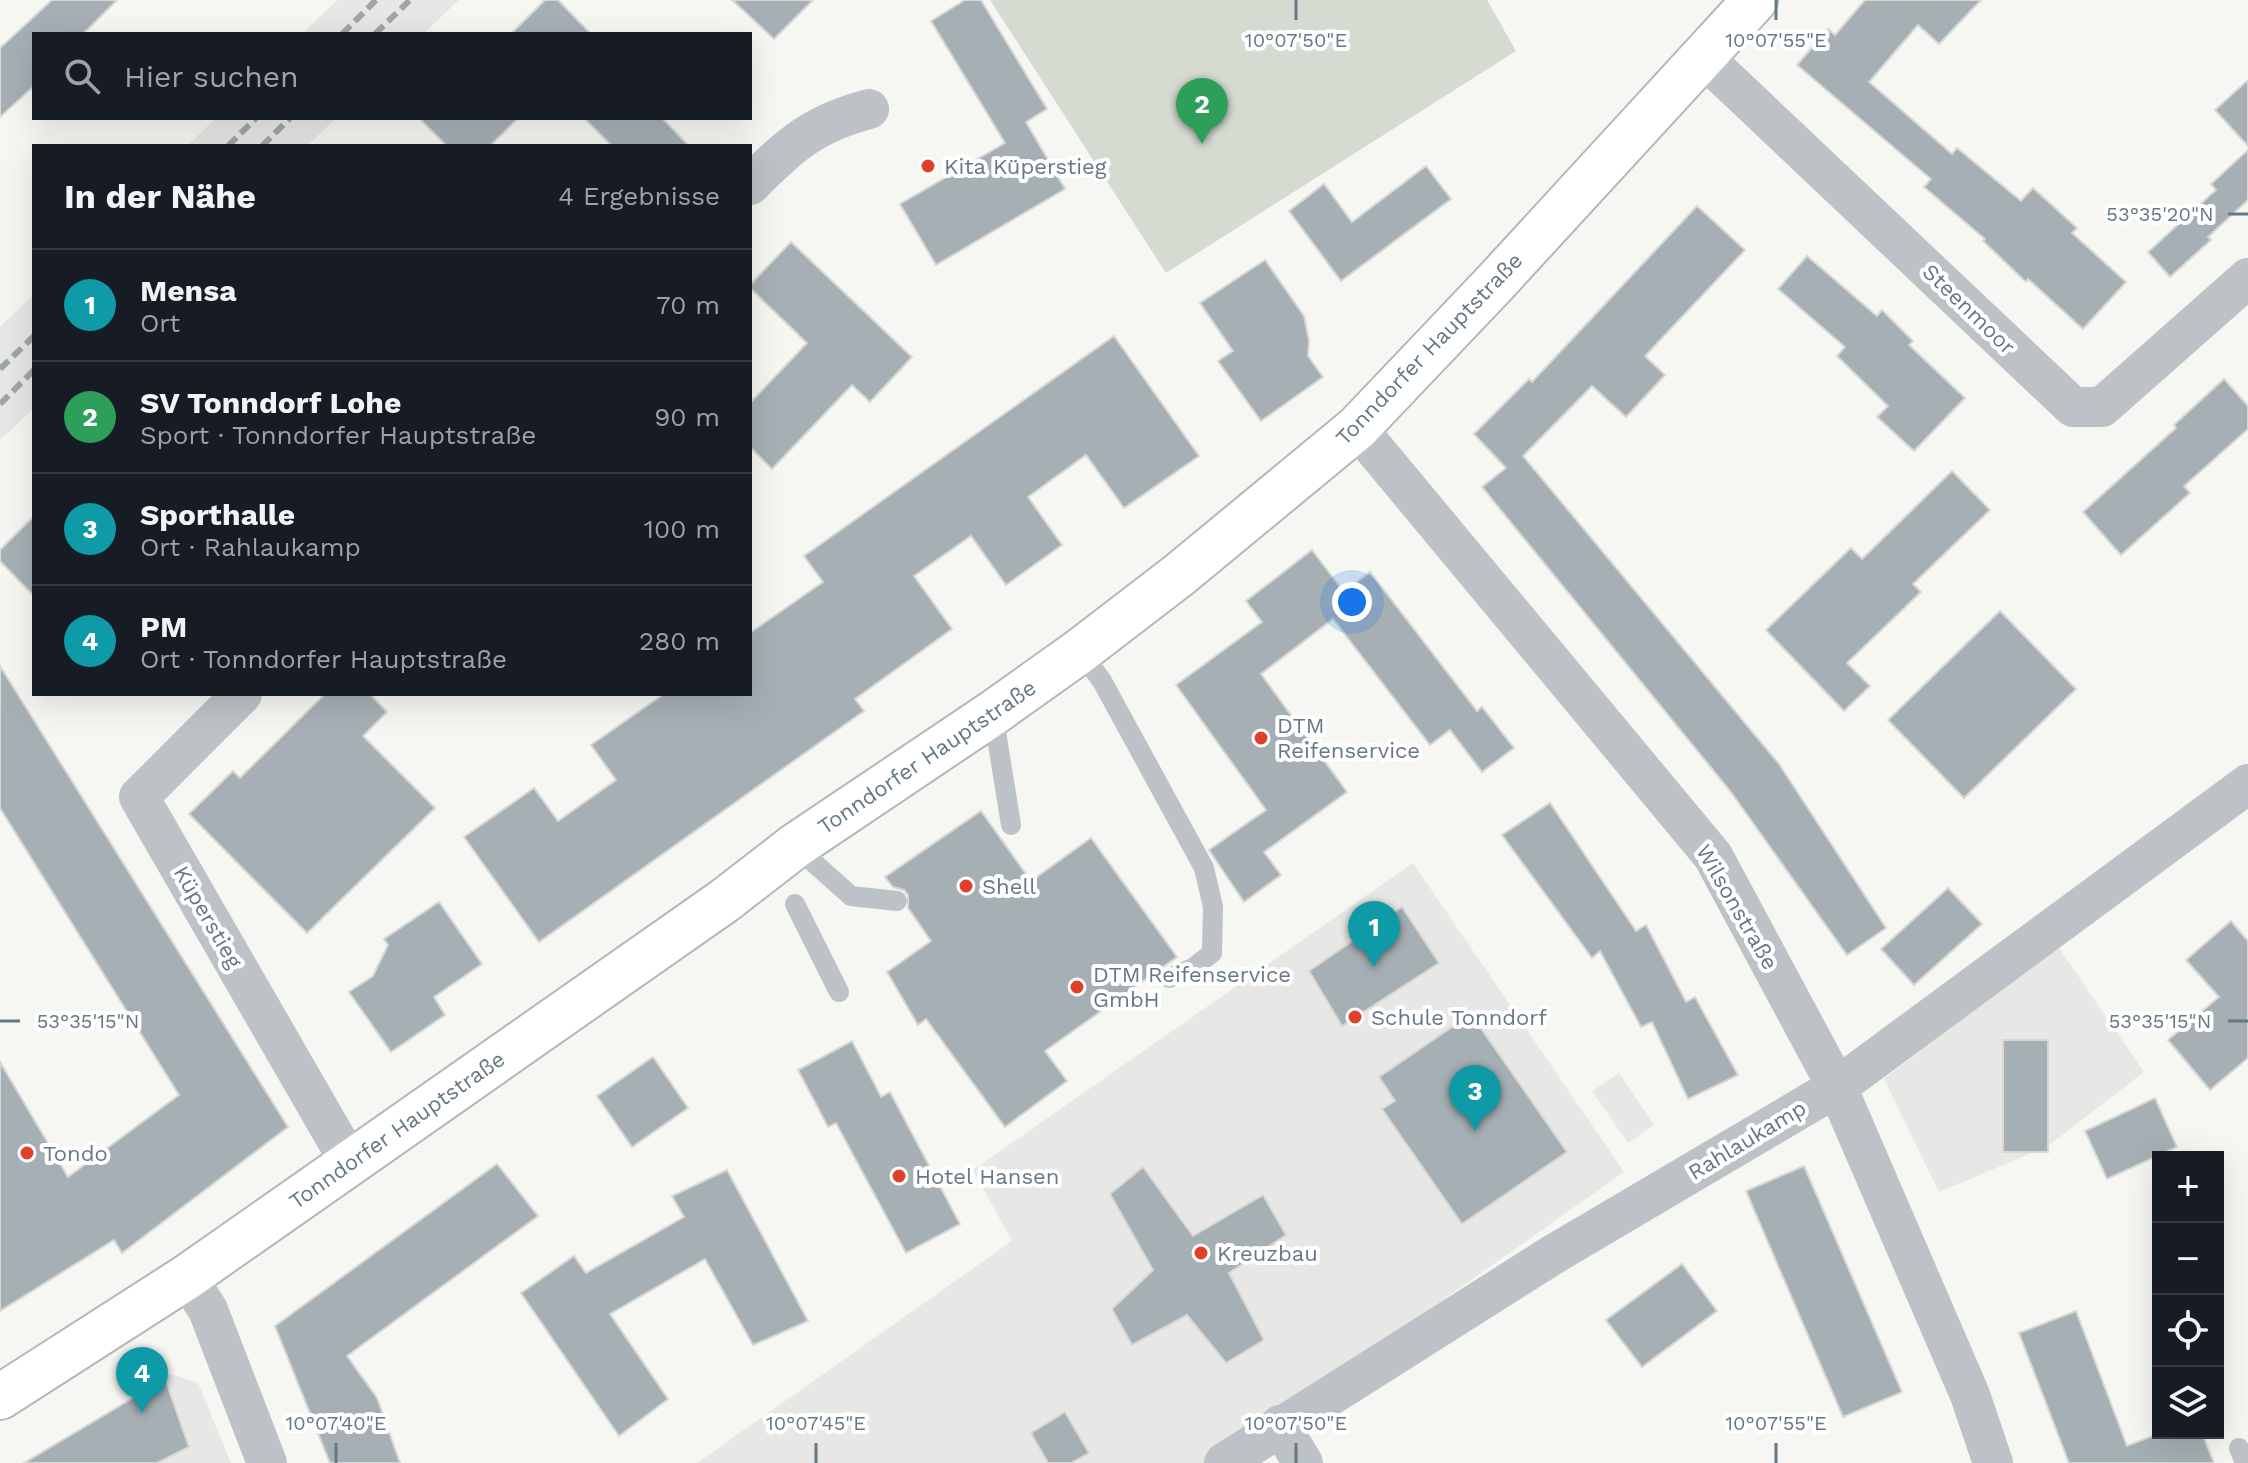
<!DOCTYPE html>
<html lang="de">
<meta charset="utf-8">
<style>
:root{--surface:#171b24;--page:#242831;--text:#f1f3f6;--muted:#9ea1a6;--line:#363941;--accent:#e03f29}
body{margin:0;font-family:"Work Sans",sans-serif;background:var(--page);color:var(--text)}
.controls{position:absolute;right:24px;bottom:24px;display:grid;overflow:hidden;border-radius:0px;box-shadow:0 8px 32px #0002}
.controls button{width:72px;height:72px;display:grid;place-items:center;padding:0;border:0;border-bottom:2px solid var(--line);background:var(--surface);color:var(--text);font:40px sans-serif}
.you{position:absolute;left:1352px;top:602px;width:28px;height:28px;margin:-20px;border:6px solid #fff;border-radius:50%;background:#1a73e8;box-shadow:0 0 0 12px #1a73e833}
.badge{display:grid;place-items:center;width:52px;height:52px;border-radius:50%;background:var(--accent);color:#fff;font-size:26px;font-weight:700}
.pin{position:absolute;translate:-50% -66px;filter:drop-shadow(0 2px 4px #0008)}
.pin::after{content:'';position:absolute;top:42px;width:28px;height:24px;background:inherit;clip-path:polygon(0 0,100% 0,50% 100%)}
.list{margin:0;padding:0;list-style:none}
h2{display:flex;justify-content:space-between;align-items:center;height:104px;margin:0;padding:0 32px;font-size:34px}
h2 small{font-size:26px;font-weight:400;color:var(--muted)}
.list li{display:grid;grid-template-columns:52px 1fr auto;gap:24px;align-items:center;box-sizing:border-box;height:112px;padding:0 32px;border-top:2px solid var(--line)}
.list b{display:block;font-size:30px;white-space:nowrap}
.list p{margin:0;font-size:26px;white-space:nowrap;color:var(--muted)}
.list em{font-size:26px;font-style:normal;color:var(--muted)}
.icon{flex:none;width:44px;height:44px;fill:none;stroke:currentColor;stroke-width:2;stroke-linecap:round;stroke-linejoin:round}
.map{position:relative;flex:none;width:2248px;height:1463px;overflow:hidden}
.search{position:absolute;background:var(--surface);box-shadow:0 8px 32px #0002;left:32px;top:32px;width:720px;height:88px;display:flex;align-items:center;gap:20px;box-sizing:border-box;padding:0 28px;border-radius:0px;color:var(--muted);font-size:30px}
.panel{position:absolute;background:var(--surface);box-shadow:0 8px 32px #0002;left:32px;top:144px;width:720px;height:552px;border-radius:0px}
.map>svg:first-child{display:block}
</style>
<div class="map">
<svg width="2248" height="1463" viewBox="0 0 2248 1463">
<rect width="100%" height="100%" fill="#f6f6f3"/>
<!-- built -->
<g fill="#e7e7e6">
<path d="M 337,0 L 459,0 L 423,34 L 302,34 Z"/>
<path d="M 216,118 L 336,118 L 307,146 L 187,146 Z"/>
<path d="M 34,294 L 34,408 L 0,440 L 0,327 Z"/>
<path d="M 1413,863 L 1624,1172 L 1212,1463 L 697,1463 L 1012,1241 L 973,1170 Z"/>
<path d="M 2057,945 L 2144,1072 L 2048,1146 L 1939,1192 L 1884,1079 Z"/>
<path d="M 1619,1073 L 1654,1125 L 1628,1143 L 1592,1091 Z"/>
<path d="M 171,1374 L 198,1383 L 231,1463 L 33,1463 Z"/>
</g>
<!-- green -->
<path fill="#d6dbd2" d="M 990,0 L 1487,0 L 1516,51 L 1166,273 Z"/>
<!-- building -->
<g fill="#a6b0b4" stroke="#d7d7d5" stroke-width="2">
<path d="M 52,0 L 117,0 L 83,34 L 34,34 L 34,86 L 0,117 L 0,48 Z"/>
<path d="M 545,0 L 558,0 L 591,34 L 511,34 Z"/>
<path d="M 732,0 L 813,0 L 774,39 Z"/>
<path d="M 965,0 L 981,0 L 1047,109 L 1026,122 L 1065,189 L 936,265 L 900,204 L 1005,143 L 931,21 Z"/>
<path d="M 1865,0 L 1981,0 L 1939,44 L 1918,25 L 1869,82 L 1952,154 L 1957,148 L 2021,201 L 2033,188 L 2077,228 L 2072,233 L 2126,282 L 2083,329 L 2028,279 L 2026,282 L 1983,241 L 1985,239 L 1924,187 L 1931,179 L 1797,65 L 1828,29 L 1835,35 Z"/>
<path d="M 2248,80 L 2248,146 L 2215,110 Z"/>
<path d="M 419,118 L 518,118 L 490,146 L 447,146 Z"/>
<path d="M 584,118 L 662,118 L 689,146 L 612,146 Z"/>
<path d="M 2248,150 L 2248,200 L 2208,237 L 2211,240 L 2170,277 L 2148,252 L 2216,190 L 2211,184 Z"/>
<path d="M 1426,166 L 1451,199 L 1341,281 L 1289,211 L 1324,184 L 1352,222 Z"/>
<path d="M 1697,206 L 1745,250 L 1645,356 L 1665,375 L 1626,417 L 1592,386 L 1523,456 L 1779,764 L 1886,928 L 1847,955 L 1731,792 L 1482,487 L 1506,468 L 1474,434 L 1529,379 L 1532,382 Z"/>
<path d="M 791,242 L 912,357 L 870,402 L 852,385 L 772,469 L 750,447 L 750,403 L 807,343 L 750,288 L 750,285 Z"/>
<path d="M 1807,256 L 1877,316 L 1882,310 L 1913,341 L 1909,345 L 1965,398 L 1914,451 L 1877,417 L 1888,406 L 1837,356 L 1845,347 L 1778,289 Z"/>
<path d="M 1265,260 L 1304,316 L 1309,341 L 1308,356 L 1323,377 L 1261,421 L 1218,361 L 1233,351 L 1200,303 Z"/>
<path d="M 1114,336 L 1199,456 L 1124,508 L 1086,455 L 1028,497 L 1062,545 L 1006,585 L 971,536 L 914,576 L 952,629 L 855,699 L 864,711 L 539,942 L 464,837 L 534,788 L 558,821 L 616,780 L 591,745 L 664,694 L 750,694 L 750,633 L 823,582 L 804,556 Z"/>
<path d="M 2224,379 L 2248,406 L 2248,429 L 2184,486 L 2190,493 L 2121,555 L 2083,512 L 2176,428 L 2174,425 Z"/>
<path d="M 1952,471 L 1990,510 L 1913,584 L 1921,592 L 1847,663 L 1870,686 L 1844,711 L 1766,630 L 1851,548 L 1862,559 Z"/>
<path d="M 34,516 L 34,596 L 0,561 L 0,550 Z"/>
<path d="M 1312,550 L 1344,592 L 1370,572 L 1477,711 L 1482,707 L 1514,748 L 1482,772 L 1450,730 L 1430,745 L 1333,619 L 1261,674 L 1347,792 L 1264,852 L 1281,875 L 1244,902 L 1209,850 L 1266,810 L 1176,685 L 1262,622 L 1246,601 Z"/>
<path d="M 2000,611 L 2076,689 L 1964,798 L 1888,720 Z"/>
<path d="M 0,666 L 288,1127 L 122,1253 L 114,1240 L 0,1311 L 0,1062 L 68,1177 L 179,1095 L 0,808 Z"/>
<path d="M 325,694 L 370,694 L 387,712 L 363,736 L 435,808 L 307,933 L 189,814 L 233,771 L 240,778 Z"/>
<path d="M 1550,803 L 1636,931 L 1646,925 L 1686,1002 L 1695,997 L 1738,1075 L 1688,1099 L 1652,1022 L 1641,1027 L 1600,951 L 1592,958 L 1502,835 Z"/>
<path d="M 981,811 L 1031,881 L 1091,838 L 1177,957 L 1045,1051 L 1067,1081 L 1005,1127 L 926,1019 L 918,1025 L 887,972 L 931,941 L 908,908 L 908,895 L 904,890 L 893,887 L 885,877 Z"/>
<path d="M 1948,888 L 1982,924 L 1914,985 L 1881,949 Z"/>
<path d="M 439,902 L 482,964 L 434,997 L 445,1015 L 391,1052 L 349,992 L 373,976 L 388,945 L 384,939 Z"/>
<path d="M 1402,907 L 1439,963 L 1342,1026 L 1309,971 Z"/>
<path d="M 2231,921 L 2248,941 L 2248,1058 L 2210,1090 L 2168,1040 L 2219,997 L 2186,960 Z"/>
<path d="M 1471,1014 L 1567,1152 L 1462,1224 L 1382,1109 L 1395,1101 L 1379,1077 Z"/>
<rect x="2003" y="1040" width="45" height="112"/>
<path d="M 852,1041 L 881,1097 L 890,1092 L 960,1224 L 906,1253 L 836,1123 L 828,1127 L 798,1070 Z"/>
<path d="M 653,1057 L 688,1108 L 632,1147 L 597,1096 Z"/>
<path d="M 2155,1098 L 2177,1147 L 2107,1179 L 2085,1131 Z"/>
<path d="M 497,1164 L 538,1216 L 347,1356 L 377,1398 L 400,1463 L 330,1463 L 275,1326 Z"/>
<path d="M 1804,1166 L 1902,1392 L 1843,1417 L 1746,1191 Z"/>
<path d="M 1143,1167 L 1193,1236 L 1263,1195 L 1286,1235 L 1229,1273 L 1264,1340 L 1226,1363 L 1187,1315 L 1132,1345 L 1112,1309 L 1153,1270 L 1110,1194 Z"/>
<path d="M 727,1170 L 808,1321 L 753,1345 L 705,1259 L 610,1314 L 668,1399 L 619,1436 L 521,1293 L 574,1256 L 586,1273 L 684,1217 L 672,1196 Z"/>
<path d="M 1682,1264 L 1717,1311 L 1642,1367 L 1606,1320 Z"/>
<path d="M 2076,1311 L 2127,1446 L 2160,1433 L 2202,1433 L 2214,1463 L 2069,1463 L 2019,1333 Z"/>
<path d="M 165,1379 L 189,1447 L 157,1463 L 24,1463 Z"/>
<path d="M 1065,1412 L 1089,1453 L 1071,1463 L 1048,1463 L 1031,1433 Z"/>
</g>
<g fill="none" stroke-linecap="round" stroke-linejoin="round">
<defs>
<path id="secondary" d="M 0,1397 L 187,1277 L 724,901 L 795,846 L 993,713 L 1080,651 L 1179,575 L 1357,428 L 1494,284 L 1755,0"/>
</defs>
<!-- secondary casing -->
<use href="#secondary" stroke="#b1b8bb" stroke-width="48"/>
<!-- service -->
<g stroke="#bcc2c5" stroke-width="20">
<path d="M 1080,651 L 1102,681 L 1204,868 L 1213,907 L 1212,953 L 1193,968 L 1169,978"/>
<path d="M 993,713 L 1011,825"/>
<path d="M 795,846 L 851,896 L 897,901"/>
<path d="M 795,904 L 839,992"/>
<path d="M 2239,1448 L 2245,1463"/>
</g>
<!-- minor -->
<g stroke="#bcc2c5" stroke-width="40">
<path d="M 1703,57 L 2073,407 L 2102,407 L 2248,278"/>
<path d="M 750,185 C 790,145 812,124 869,109"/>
<path d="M 1357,428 L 1713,856 L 1837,1087 L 1970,1395 L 1993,1463"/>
<path d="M 242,694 L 139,797 L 350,1163"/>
<path d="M 187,1277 L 208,1310 L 267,1463"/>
<path d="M 1280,1425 L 1303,1463"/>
<path d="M 1224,1463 L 1554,1254 L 1837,1087 L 2248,784"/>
</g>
<!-- secondary -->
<use href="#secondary" stroke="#fff" stroke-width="44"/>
<!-- rail -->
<g stroke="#9ea6aa" stroke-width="6" stroke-dasharray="12 6" stroke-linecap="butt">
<path d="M 342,34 L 376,0"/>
<path d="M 375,34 L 410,0"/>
<path d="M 228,146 L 256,118"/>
<path d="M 262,146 L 290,118"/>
<path d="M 0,369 L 34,336"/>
<path d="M 0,404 L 34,370"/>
</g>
</g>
<!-- ticks -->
<path fill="none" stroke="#657983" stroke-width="3" d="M 1296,0 L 1296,20M 1776,0 L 1776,20M 2228,214 L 2248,214M 0,1021 L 20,1021M 2228,1021 L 2248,1021M 336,1443 L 336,1463M 816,1443 L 816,1463M 1296,1443 L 1296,1463M 1776,1443 L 1776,1463"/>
<!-- markers -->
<g fill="#e03f29" stroke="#fff" stroke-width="3">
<circle cx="928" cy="166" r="8"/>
<circle cx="1261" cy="738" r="8"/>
<circle cx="966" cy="886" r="8"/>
<circle cx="1077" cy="987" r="8"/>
<circle cx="1355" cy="1017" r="8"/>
<circle cx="27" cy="1153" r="8"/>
<circle cx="899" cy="1176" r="8"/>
<circle cx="1201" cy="1253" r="8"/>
</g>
<g text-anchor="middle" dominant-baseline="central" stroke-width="8" stroke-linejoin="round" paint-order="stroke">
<!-- poi labels -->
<g font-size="22" fill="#657983" stroke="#fff" text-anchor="start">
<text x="944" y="166">Kita Küperstieg</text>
<text x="1277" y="725">DTM<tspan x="1277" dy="25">Reifenservice</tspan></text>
<text x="982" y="886">Shell</text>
<text x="1093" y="974">DTM Reifenservice<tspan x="1093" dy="25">GmbH</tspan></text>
<text x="1371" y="1017">Schule Tonndorf</text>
<text x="43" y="1153">Tondo</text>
<text x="915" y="1176">Hotel Hansen</text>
<text x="1217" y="1253">Kreuzbau</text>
</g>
<!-- street labels -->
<g font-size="22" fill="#657983" stroke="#fff">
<text transform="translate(1969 309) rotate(44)">Steenmoor</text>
<text transform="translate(1429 349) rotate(-46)">Tonndorfer Hauptstraße</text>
<text transform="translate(927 757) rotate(-34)">Tonndorfer Hauptstraße</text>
<text transform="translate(1737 907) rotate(60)">Wilsonstraße</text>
<text transform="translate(208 917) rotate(60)">Küperstieg</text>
<text transform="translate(397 1130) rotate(-35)">Tonndorfer Hauptstraße</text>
<text transform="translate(1747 1140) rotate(-31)">Rahlaukamp</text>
</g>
</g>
<g font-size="20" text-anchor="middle" fill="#657983" stroke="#fff" stroke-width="8" stroke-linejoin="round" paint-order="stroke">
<text x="1296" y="47">10°07'50"E</text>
<text x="1776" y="47">10°07'55"E</text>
<text x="2160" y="221">53°35'20"N</text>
<text x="88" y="1028">53°35'15"N</text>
<text x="2160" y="1028">53°35'15"N</text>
<text x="336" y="1430">10°07'40"E</text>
<text x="816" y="1430">10°07'45"E</text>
<text x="1296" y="1430">10°07'50"E</text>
<text x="1776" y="1430">10°07'55"E</text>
</g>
</svg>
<div class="controls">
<button>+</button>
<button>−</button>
<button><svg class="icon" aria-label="locate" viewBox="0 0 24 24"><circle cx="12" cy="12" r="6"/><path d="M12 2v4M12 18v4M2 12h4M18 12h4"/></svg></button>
<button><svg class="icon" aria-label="layers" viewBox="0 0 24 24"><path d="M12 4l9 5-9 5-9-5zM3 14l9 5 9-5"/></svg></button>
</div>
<div class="you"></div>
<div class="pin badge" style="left:1374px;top:967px;background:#0f9aa8">1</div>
<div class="pin badge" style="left:1202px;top:144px;background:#2e9e5b">2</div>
<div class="pin badge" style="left:1475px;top:1131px;background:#0f9aa8">3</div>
<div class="pin badge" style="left:142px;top:1413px;background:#0f9aa8">4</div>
<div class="search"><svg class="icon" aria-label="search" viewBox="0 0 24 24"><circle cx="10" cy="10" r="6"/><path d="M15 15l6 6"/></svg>Hier suchen</div>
<section class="panel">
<h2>In der Nähe<small>4 Ergebnisse</small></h2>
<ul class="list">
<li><span class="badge" style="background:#0f9aa8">1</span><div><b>Mensa</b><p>Ort</p></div><em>70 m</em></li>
<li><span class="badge" style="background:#2e9e5b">2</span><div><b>SV Tonndorf Lohe</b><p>Sport · Tonndorfer Hauptstraße</p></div><em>90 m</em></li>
<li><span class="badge" style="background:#0f9aa8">3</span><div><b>Sporthalle</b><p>Ort · Rahlaukamp</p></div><em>100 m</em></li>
<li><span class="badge" style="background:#0f9aa8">4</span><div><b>PM</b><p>Ort · Tonndorfer Hauptstraße</p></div><em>280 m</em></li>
</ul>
</section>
</div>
